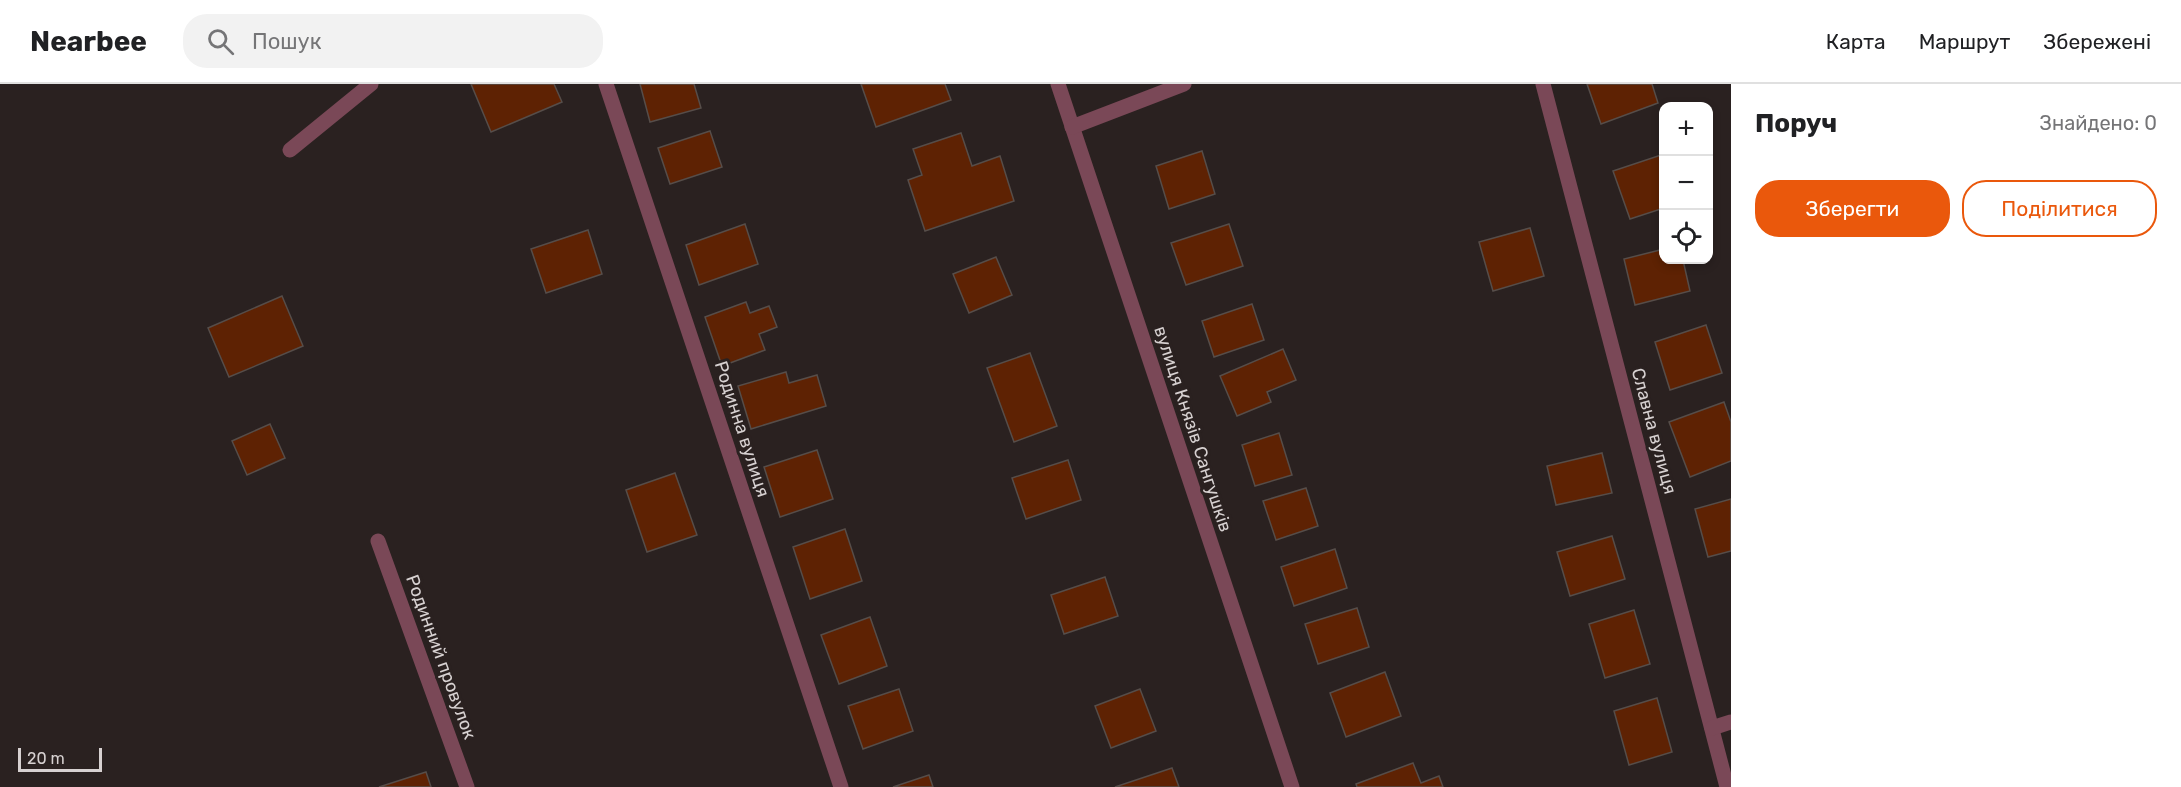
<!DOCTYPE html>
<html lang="uk">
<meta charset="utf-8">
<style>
:root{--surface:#fff;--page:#f2f2f2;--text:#202124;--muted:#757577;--line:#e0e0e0;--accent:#ea580c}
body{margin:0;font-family:Rubik,sans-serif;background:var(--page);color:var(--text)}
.controls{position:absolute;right:18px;top:18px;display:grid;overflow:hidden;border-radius:12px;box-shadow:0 3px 9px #0003}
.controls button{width:54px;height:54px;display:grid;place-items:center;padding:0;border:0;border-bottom:2px solid var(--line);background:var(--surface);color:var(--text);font:30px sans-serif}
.scale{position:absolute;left:18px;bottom:15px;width:84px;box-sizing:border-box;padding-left:6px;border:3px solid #d7d1d1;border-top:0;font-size:16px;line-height:21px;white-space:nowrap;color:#d7d1d1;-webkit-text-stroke:4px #2a2120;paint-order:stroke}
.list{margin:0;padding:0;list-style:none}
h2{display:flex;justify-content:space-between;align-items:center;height:78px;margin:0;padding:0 24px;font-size:26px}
h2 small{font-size:20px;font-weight:400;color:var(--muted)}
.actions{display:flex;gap:12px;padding:18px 24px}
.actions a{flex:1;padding:14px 0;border:2px solid var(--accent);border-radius:24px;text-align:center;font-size:21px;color:var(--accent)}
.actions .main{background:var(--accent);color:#fff}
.icon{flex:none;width:33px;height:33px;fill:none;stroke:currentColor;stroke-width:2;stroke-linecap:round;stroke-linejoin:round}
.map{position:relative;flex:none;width:1731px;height:703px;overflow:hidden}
header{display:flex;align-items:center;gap:36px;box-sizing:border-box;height:84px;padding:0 30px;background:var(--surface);border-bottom:2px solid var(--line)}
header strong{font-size:28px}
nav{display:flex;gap:33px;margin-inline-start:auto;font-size:21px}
.search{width:420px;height:54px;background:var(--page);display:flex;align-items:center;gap:15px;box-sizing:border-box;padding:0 21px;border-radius:24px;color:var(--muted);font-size:22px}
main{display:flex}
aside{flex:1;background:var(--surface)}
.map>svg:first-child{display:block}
</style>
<header>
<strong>Nearbee</strong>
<div class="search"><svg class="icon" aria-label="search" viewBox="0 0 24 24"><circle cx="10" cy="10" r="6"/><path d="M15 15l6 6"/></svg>Пошук</div>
<nav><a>Карта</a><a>Маршрут</a><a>Збережені</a></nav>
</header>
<main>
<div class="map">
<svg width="1731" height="703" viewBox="0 0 1731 703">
<rect width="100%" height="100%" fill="#2a2120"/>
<!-- building -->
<g fill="#5e2203" stroke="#564d49" stroke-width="1.5">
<path d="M 471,0 L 554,0 L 562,18 L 491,48 Z"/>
<path d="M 640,0 L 694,0 L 701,24 L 650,38 Z"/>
<path d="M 861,0 L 945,0 L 951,16 L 876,43 Z"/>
<path d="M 1587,0 L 1652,0 L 1658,19 L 1601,40 Z"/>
<path d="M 710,47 L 722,83 L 670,100 L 658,64 Z"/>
<path d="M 961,49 L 972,82 L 1000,72 L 1014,117 L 925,147 L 908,96 L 922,91 L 913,65 Z"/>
<path d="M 1202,67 L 1215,110 L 1169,125 L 1156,82 Z"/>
<path d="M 1664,70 L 1664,124 L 1630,135 L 1613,87 Z"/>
<path d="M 745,140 L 758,180 L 699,201 L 686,161 Z"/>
<path d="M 1229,140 L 1243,182 L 1186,201 L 1171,159 Z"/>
<path d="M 1530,144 L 1544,192 L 1493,207 L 1479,158 Z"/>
<path d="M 588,146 L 602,190 L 546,209 L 531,165 Z"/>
<path d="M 1664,165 L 1664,176 L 1683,176 L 1690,207 L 1635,221 L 1624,175 Z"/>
<path d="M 996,173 L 1012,211 L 969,229 L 953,190 Z"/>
<path d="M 282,212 L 303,262 L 229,293 L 208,244 Z"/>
<path d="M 746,218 L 750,229 L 769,222 L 777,243 L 759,250 L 765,266 L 722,282 L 705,233 Z"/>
<path d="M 1252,220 L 1264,256 L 1214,273 L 1202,237 Z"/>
<path d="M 1706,241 L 1722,289 L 1670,306 L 1655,258 Z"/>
<path d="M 1283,265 L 1296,296 L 1267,308 L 1271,318 L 1237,332 L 1220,292 Z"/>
<path d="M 1030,269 L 1057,342 L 1014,358 L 987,284 Z"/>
<path d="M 786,288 L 789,299 L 817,291 L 826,322 L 751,345 L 738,302 Z"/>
<path d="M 1724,318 L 1731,338 L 1731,377 L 1690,393 L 1669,338 Z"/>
<path d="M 270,340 L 285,374 L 247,391 L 232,357 Z"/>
<path d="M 1279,349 L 1292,391 L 1255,402 L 1242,361 Z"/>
<path d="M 817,366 L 833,415 L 780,433 L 764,383 Z"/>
<path d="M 1602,369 L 1612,409 L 1556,421 L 1547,382 Z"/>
<path d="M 1068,376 L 1081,416 L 1026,435 L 1012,394 Z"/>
<path d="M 675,389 L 697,451 L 647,468 L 626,406 Z"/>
<path d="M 1306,404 L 1318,442 L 1276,456 L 1263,417 Z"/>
<path d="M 1731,415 L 1731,467 L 1708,473 L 1695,425 Z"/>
<path d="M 845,445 L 862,497 L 810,515 L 793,463 Z"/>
<path d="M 1612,452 L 1625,495 L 1570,512 L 1557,468 Z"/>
<path d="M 1335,465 L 1347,504 L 1294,522 L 1281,483 Z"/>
<path d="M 1105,493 L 1118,532 L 1064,550 L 1051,511 Z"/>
<path d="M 1357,524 L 1369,563 L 1318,580 L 1305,540 Z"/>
<path d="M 1634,526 L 1650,580 L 1605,594 L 1589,540 Z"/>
<path d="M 870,533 L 887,582 L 839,600 L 821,551 Z"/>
<path d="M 1385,588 L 1401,632 L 1346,653 L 1330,609 Z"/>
<path d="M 899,605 L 913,647 L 863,665 L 848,622 Z"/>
<path d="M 1140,605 L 1156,647 L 1111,664 L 1095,622 Z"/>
<path d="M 1657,614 L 1672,668 L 1629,681 L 1614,627 Z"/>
<path d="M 1413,679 L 1421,699 L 1439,692 L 1443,703 L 1357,703 L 1356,700 Z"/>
<path d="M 1172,684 L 1179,703 L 1115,703 Z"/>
<path d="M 426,688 L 431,703 L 379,703 Z"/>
<path d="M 929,691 L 933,703 L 893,703 Z"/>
</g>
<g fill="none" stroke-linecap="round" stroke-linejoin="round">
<!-- street -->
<g stroke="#7a4857" stroke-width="15">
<path d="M 606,0 L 841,703"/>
<path d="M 1058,0 L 1292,703"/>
<path d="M 1543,0 L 1727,703"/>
<path d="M 1072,43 L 1184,0"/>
<path d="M 290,66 L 371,0"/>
<path d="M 378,457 L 467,703"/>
<path d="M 1712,644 L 1731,638"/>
</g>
</g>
<g text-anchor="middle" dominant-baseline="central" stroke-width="6" stroke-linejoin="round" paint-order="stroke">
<!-- street labels -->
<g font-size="18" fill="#d7d1d1" stroke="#2a2120">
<text transform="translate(742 345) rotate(72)">Родинна вулиця</text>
<text transform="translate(1193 345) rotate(72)">вулиця Князів Сангушків</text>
<text transform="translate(1654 347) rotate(75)">Славна вулиця</text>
<text transform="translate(441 573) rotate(70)">Родинний провулок</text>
</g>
</g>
</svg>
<div class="controls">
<button>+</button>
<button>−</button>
<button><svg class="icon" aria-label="locate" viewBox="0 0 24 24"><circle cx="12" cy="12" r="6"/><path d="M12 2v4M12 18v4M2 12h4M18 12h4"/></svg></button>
</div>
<div class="scale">20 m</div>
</div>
<aside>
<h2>Поруч<small>Знайдено: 0</small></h2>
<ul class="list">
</ul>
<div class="actions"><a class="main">Зберегти</a><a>Поділитися</a></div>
</aside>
</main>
